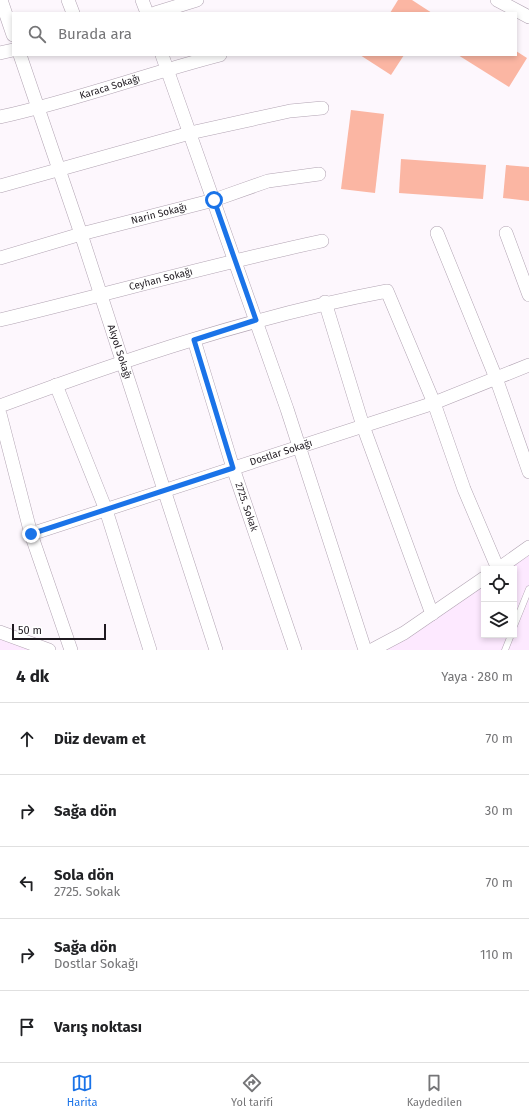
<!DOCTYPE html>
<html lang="tr">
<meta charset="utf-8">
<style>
:root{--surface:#fff;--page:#f2f2f2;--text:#202124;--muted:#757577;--line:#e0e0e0;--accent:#1a73e8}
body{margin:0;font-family:"Fira Sans",sans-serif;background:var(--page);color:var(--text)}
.controls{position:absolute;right:12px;bottom:12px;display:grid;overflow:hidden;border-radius:0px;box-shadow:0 2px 6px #0003}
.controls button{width:36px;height:36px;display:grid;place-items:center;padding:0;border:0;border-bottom:1px solid var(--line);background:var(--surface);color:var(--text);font:20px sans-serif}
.scale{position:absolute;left:12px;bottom:10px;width:94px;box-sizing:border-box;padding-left:4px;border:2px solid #1f1a20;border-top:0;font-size:11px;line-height:14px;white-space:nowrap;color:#1f1a20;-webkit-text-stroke:3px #fff;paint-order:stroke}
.stop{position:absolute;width:12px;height:12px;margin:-9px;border:3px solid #1a73e8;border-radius:50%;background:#fff}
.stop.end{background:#1a73e8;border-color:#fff;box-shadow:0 1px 4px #0008}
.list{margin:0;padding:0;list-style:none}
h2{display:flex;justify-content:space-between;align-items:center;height:52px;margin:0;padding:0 16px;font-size:17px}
h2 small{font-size:13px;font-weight:400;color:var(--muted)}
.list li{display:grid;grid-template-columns:26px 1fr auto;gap:12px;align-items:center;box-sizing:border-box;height:72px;padding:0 16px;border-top:1px solid var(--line)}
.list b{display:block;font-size:15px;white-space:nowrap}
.list p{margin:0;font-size:13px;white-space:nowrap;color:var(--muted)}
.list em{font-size:13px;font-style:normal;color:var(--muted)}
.icon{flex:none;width:22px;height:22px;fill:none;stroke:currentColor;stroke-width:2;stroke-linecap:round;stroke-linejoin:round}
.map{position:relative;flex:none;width:529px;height:650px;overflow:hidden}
.search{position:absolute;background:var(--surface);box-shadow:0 2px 6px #0003;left:12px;right:12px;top:12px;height:44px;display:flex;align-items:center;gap:10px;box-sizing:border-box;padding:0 14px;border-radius:0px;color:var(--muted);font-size:15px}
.sheet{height:412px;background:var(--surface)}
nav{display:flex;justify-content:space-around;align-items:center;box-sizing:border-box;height:56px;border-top:1px solid var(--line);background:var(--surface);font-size:11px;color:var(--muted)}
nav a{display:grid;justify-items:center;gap:2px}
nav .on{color:var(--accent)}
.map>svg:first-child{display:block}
</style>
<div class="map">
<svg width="529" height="650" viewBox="0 0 529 650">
<rect width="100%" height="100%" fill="#fdf7fd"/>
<!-- built -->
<g fill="#fde9ff">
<path d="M 529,552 L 529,650 L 386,650 L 484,584 L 484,635 L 514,635 L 514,569 L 505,569 Z"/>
<path d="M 0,634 L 43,650 L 0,650 Z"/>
</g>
<!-- building -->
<g fill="#fbb6a3">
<path d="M 398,0 L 412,0 L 432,13 L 390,13 Z"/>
<path d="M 516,51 L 527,58 L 509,87 L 458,55 L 516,55 Z"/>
<path d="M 360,55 L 404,55 L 391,75 Z"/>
<path d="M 351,110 L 384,114 L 375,193 L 341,189 Z"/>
<path d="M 401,159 L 486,165 L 483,199 L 399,193 Z"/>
<path d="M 506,165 L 529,167 L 529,201 L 503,198 Z"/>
</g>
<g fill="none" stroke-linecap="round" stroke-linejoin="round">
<defs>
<g id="lane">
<path d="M 514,626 L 529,589"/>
<path d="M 505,650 L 511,635"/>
</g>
<g id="street">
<path d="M 1,0 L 13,35"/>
<path d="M 68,0 L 73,13"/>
<path d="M 142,0 L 147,13"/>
<path d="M 497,0 L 529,17"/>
<path d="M 155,13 L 197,0"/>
<path d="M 0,53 L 13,50"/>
<path id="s1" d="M 20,55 L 81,234 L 216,650"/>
<path d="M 162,55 L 287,409 L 365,650"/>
<path id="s2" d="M 0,117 C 74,101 146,74 220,55"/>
<path d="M 0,186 L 190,133 L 290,111 L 322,108"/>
<path d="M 437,233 L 496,378 L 529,472"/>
<path d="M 506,233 L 529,295"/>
<path id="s3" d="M 0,258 L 81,234 L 214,200 L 268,181 L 319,174"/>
<path d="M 325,302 L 363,426 L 432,614"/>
<path id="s4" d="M 0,320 C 108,294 214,264 322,241"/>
<path id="s5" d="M 194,340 L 233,468 L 295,650"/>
<path d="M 56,385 L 106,510 L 150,650"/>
<path d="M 0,406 C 126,359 254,316 387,291 L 434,403 L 464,489 L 498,569"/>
<path d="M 0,414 L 31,534 L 71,650"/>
<path id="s6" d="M 31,534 L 434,403 L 529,365"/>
<path d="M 498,569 L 529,547"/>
<path d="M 0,632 L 49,650"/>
<path d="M 372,650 L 404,633 L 484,578"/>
</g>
</defs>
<!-- lane casing -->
<use href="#lane" stroke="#b2a4b3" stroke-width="7"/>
<!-- street casing -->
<use href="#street" stroke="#b2a4b3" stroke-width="14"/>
<!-- lane -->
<use href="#lane" stroke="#fff" stroke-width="6"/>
<!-- street -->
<use href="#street" stroke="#fff" stroke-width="13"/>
</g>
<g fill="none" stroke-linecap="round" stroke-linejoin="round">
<!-- route -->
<path stroke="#1a73e8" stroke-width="5" d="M 31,534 L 233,468 L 194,340 L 256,320 L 214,200"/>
</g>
<g text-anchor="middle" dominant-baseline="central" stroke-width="3" stroke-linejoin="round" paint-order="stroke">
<!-- street labels -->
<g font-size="10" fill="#1f1a20" stroke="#fff">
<text stroke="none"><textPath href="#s2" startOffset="114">Karaca Sokağı</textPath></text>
<text stroke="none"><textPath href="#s3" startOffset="165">Narin Sokağı</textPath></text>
<text stroke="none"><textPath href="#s4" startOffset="166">Ceyhan Sokağı</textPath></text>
<text stroke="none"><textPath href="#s1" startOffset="313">Akyol Sokağı</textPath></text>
<text stroke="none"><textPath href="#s6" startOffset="263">Dostlar Sokağı</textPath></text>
<text stroke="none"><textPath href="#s5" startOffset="175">2725. Sokak</textPath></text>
</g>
</g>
</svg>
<div class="controls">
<button><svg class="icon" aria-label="locate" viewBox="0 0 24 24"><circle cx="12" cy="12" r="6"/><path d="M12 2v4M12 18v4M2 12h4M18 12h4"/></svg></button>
<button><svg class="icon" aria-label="layers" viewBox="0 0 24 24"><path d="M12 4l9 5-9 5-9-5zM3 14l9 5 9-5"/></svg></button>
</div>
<div class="scale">50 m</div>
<div class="stop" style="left:214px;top:200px"></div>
<div class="stop end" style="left:31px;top:534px"></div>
<div class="search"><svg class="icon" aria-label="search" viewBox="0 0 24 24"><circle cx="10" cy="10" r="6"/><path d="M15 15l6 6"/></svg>Burada ara</div>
</div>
<section class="sheet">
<h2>4 dk<small>Yaya · 280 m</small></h2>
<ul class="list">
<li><svg class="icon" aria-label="ahead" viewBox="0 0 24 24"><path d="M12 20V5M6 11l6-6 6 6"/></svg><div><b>Düz devam et</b></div><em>70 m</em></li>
<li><svg class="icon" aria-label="right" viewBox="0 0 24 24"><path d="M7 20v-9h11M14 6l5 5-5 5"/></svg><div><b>Sağa dön</b></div><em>30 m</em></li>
<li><svg class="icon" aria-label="left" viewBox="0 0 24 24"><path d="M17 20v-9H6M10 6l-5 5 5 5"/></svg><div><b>Sola dön</b><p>2725. Sokak</p></div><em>70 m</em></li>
<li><svg class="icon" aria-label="right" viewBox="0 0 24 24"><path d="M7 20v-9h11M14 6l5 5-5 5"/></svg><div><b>Sağa dön</b><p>Dostlar Sokağı</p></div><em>110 m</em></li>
<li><svg class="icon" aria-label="arrive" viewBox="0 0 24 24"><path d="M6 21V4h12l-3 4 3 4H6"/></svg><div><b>Varış noktası</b></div></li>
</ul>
</section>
<nav>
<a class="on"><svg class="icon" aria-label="map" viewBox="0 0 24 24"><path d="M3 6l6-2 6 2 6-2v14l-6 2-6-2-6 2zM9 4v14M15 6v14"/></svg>Harita</a>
<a><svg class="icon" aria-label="directions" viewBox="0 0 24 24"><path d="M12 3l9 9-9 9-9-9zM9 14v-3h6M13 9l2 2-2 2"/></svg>Yol tarifi</a>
<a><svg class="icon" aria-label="saved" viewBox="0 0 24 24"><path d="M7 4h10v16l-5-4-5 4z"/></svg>Kaydedilen</a>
</nav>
